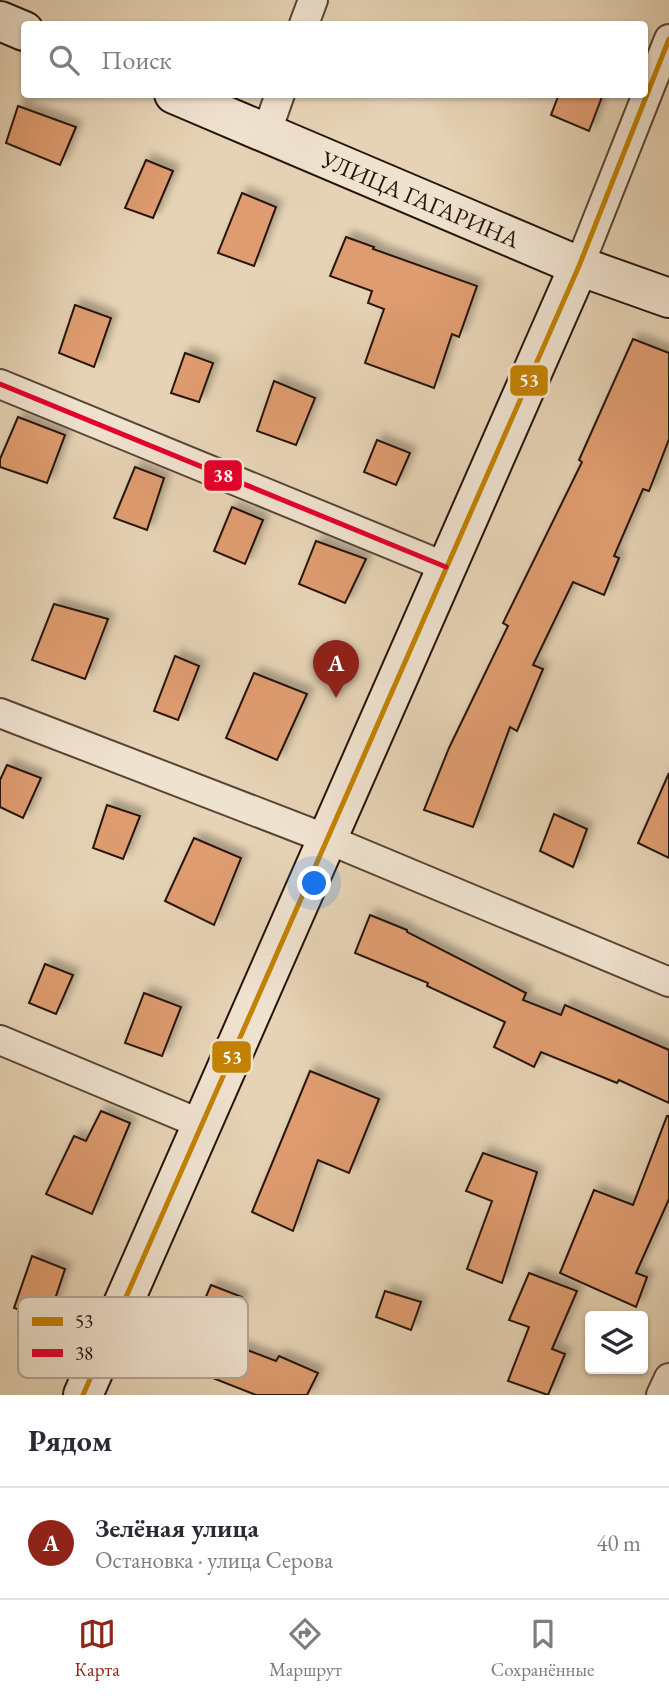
<!DOCTYPE html>
<html lang="ru">
<meta charset="utf-8">
<style>
:root{--surface:#fff;--page:#f2f2f3;--text:#2b2b33;--muted:#7c7c81;--line:#e1e1e2;--accent:#8f2418}
body{margin:0;font-family:"EB Garamond",serif;background:var(--page);color:var(--text)}
.controls{position:absolute;right:21px;bottom:21px;display:grid;overflow:hidden;border-radius:7px;box-shadow:0 2px 5px #0004}
.controls button{width:63px;height:63px;display:grid;place-items:center;padding:0;border:0;border-bottom:2px solid var(--line);background:var(--surface);color:var(--text);font:35px sans-serif}
.you{position:absolute;left:315px;top:884px;width:24px;height:24px;margin:-18px;border:5px solid #fff;border-radius:50%;background:#1a73e8;box-shadow:0 0 0 10px #1a73e833}
.badge{display:grid;place-items:center;width:46px;height:46px;border-radius:50%;background:var(--accent);color:#fff;font-size:23px;font-weight:700}
.pin{position:absolute;translate:-50% -58px;filter:drop-shadow(0 2px 4px #0008)}
.pin::after{content:'';position:absolute;top:37px;width:24px;height:21px;background:inherit;clip-path:polygon(0 0,100% 0,50% 100%)}
.list{margin:0;padding:0;list-style:none}
h2{display:flex;justify-content:space-between;align-items:center;height:91px;margin:0;padding:0 28px;font-size:30px}
h2 small{font-size:23px;font-weight:400;color:var(--muted)}
.list li{display:grid;grid-template-columns:46px 1fr auto;gap:21px;align-items:center;box-sizing:border-box;height:112px;padding:0 28px;border-top:2px solid var(--line)}
.list b{display:block;font-size:26px;white-space:nowrap}
.list p{margin:0;font-size:23px;white-space:nowrap;color:var(--muted)}
.list em{font-size:23px;font-style:normal;color:var(--muted)}
.icon{flex:none;width:38px;height:38px;fill:none;stroke:currentColor;stroke-width:2;stroke-linecap:round;stroke-linejoin:round}
.map{position:relative;flex:none;width:669px;height:1395px;overflow:hidden}
.search{position:absolute;background:var(--surface);box-shadow:0 2px 5px #0004;left:21px;right:21px;top:21px;height:77px;display:flex;align-items:center;gap:18px;box-sizing:border-box;padding:0 24px;border-radius:7px;color:var(--muted);font-size:26px}
.sheet{height:203px;background:var(--surface)}
nav{display:flex;justify-content:space-around;align-items:center;box-sizing:border-box;height:98px;border-top:2px solid var(--line);background:var(--surface);font-size:19px;color:var(--muted)}
nav a{display:grid;justify-items:center;gap:4px}
nav .on{color:var(--accent)}
.map>svg:first-child{display:block}
</style>
<div class="map">
<svg width="669" height="1395" viewBox="0 0 669 1395">
<defs>
<filter id="shadow"><feDropShadow dx="6" dy="-6" stdDeviation="3.5" flood-color="#0004"/></filter>
</defs>
<rect width="100%" height="100%" fill="#e6d3b5"/>
<filter id="stains"><feTurbulence type="fractalNoise" baseFrequency=".00286" numOctaves="4"/><feColorMatrix values="0 0 0 0 .2 0 0 0 0 .09 0 0 0 0 .02 0 0 0 .5 -.17"/></filter>
<radialGradient id="worn" r=".72"><stop offset=".6" stop-color="#630" stop-opacity="0"/><stop offset="1" stop-color="#630" stop-opacity=".3"/></radialGradient>
<!-- building -->
<g fill="#df9c70" stroke="#271409" stroke-width="2" filter="url(#shadow)">
<path d="M 559,94 L 603,94 L 589,131 L 551,115 Z"/>
<path d="M 18,106 L 76,127 L 60,165 L 6,143 Z"/>
<path d="M 146,160 L 173,171 L 153,218 L 125,208 Z"/>
<path d="M 242,193 L 276,207 L 254,266 L 218,253 Z"/>
<path d="M 346,237 L 374,247 L 373,249 L 477,286 L 459,337 L 452,334 L 434,388 L 365,363 L 384,309 L 368,303 L 372,291 L 330,276 Z"/>
<path d="M 75,305 L 111,318 L 94,367 L 59,353 Z"/>
<path d="M 633,339 L 669,353 L 669,439 L 649,491 L 643,489 L 614,556 L 619,558 L 604,595 L 573,582 L 533,665 L 543,669 L 517,731 L 510,727 L 473,827 L 424,810 L 449,748 L 508,626 L 503,623 L 582,462 L 579,460 Z"/>
<path d="M 185,353 L 213,363 L 199,402 L 171,393 Z"/>
<path d="M 274,381 L 315,398 L 296,445 L 257,431 Z"/>
<path d="M 18,417 L 65,435 L 47,483 L 0,467 L 0,459 Z"/>
<path d="M 377,440 L 410,453 L 396,485 L 364,472 Z"/>
<path d="M 135,467 L 164,478 L 147,530 L 114,518 Z"/>
<path d="M 232,507 L 263,520 L 245,564 L 214,551 Z"/>
<path d="M 316,541 L 366,559 L 345,603 L 299,584 Z"/>
<path d="M 54,604 L 108,619 L 85,679 L 32,660 Z"/>
<path d="M 175,656 L 199,666 L 178,720 L 154,711 Z"/>
<path d="M 254,673 L 307,694 L 277,760 L 226,738 Z"/>
<path d="M 7,765 L 41,778 L 23,818 L 0,807 L 0,780 Z"/>
<path d="M 669,773 L 669,858 L 638,843 Z"/>
<path d="M 107,805 L 140,816 L 123,859 L 93,848 Z"/>
<path d="M 554,814 L 587,829 L 573,867 L 540,851 Z"/>
<path d="M 194,838 L 241,858 L 214,925 L 165,901 Z"/>
<path d="M 370,915 L 407,930 L 407,932 L 526,993 L 523,1000 L 561,1015 L 565,1005 L 669,1050 L 669,1103 L 619,1080 L 617,1083 L 541,1052 L 534,1067 L 494,1047 L 505,1022 L 427,986 L 428,983 L 355,953 Z"/>
<path d="M 45,964 L 73,975 L 56,1014 L 29,1003 Z"/>
<path d="M 144,993 L 181,1007 L 162,1056 L 125,1043 Z"/>
<path d="M 310,1071 L 379,1099 L 349,1173 L 318,1160 L 293,1231 L 252,1212 Z"/>
<path d="M 101,1111 L 130,1123 L 92,1214 L 46,1194 L 74,1136 L 86,1141 Z"/>
<path d="M 667,1116 L 669,1116 L 669,1199 L 636,1273 L 647,1277 L 636,1307 L 560,1273 L 594,1190 L 633,1205 Z"/>
<path d="M 483,1153 L 537,1172 L 502,1283 L 467,1269 L 492,1201 L 466,1191 Z"/>
<path d="M 32,1256 L 65,1269 L 48,1320 L 14,1308 Z"/>
<path d="M 529,1273 L 577,1291 L 552,1349 L 565,1354 L 548,1395 L 508,1381 L 529,1327 L 509,1320 Z"/>
<path d="M 211,1285 L 242,1297 L 226,1342 L 276,1361 L 279,1356 L 318,1373 L 307,1395 L 256,1395 L 177,1364 Z"/>
<path d="M 385,1291 L 421,1302 L 411,1330 L 376,1317 Z"/>
</g>
<g fill="none" stroke-linecap="round" stroke-linejoin="round">
<defs>
<g id="street">
<path d="M 304,24 L 313,0"/>
<path d="M 266,134 L 280,94"/>
<path d="M 579,266 L 669,39"/>
<path d="M 0,384 L 446,567"/>
<path d="M 0,713 L 327,839 L 669,982"/>
<path d="M 0,1040 L 201,1124"/>
<path d="M 661,1395 L 669,1378"/>
</g>
<g id="secondary">
<path d="M 0,21 L 24,31"/>
<path id="s1" d="M 174,94 L 579,266 L 669,298"/>
<path d="M 83,1395 L 579,266"/>
</g>
</defs>
<!-- street casing -->
<use href="#street" stroke="#574434" stroke-width="32"/>
<!-- secondary casing -->
<use href="#secondary" stroke="#271409" stroke-width="42"/>
<!-- street -->
<use href="#street" stroke="#efe2cf" stroke-width="28"/>
<!-- secondary -->
<use href="#secondary" stroke="#efe2cf" stroke-width="38"/>
<defs>
<path id="bus-1" d="M 83,1395 L 579,266 L 669,39"/>
<path id="bus-2" d="M 0,384 L 446,567"/>
</defs>
<!-- bus-1 casing -->
<use href="#bus-1" stroke="#efe2cf" stroke-width="10"/>
<!-- bus-2 casing -->
<use href="#bus-2" stroke="#efe2cf" stroke-width="10"/>
<!-- bus-1 -->
<use href="#bus-1" stroke="#c38202" stroke-width="5"/>
<!-- bus-2 -->
<use href="#bus-2" stroke="#e4002b" stroke-width="5"/>
</g>
<g text-anchor="middle" dominant-baseline="central" stroke-width="7" stroke-linejoin="round" paint-order="stroke">
<!-- street labels -->
<g font-size="24" fill="#271409" stroke="#efe2cf">
<text stroke="none"><textPath href="#s1" startOffset="268">УЛИЦА ГАГАРИНА</textPath></text>
</g>
</g>
<!-- legend -->
<rect x="18" y="1297" width="230" height="81" rx="10" fill="#efe2cf" stroke="#b3a494" stroke-width="2"/>
<rect x="32" y="1317" width="31" height="9" fill="#c38202"/>
<rect x="32" y="1349" width="31" height="8" fill="#e4002b"/>
<g font-size="19" fill="#271409">
<text x="75" y="1328">53</text>
<text x="75" y="1360">38</text>
</g>
<g stroke="#efe2cf" stroke-width="2.5">
<rect x="509" y="364" width="40" height="33" rx="7" fill="#c38202"/>
<rect x="203" y="459" width="40" height="33" rx="7" fill="#e4002b"/>
<rect x="211" y="1040" width="41" height="34" rx="7" fill="#c38202"/>
</g>
<g font-size="19" text-anchor="middle" font-weight="bold" fill="#fff">
<text x="529" y="387">53</text>
<text x="223" y="482">38</text>
<text x="232" y="1064">53</text>
</g>
<rect width="100%" height="100%" filter="url(#stains)"/>
<rect width="100%" height="100%" fill="url(#worn)"/>
</svg>
<div class="controls">
<button><svg class="icon" aria-label="layers" viewBox="0 0 24 24"><path d="M12 4l9 5-9 5-9-5zM3 14l9 5 9-5"/></svg></button>
</div>
<div class="you"></div>
<div class="pin badge" style="left:336px;top:698px">A</div>
<div class="search"><svg class="icon" aria-label="search" viewBox="0 0 24 24"><circle cx="10" cy="10" r="6"/><path d="M15 15l6 6"/></svg>Поиск</div>
</div>
<section class="sheet">
<h2>Рядом<small></small></h2>
<ul class="list">
<li><span class="badge">A</span><div><b>Зелёная улица</b><p>Остановка · улица Серова</p></div><em>40 m</em></li>
</ul>
</section>
<nav>
<a class="on"><svg class="icon" aria-label="map" viewBox="0 0 24 24"><path d="M3 6l6-2 6 2 6-2v14l-6 2-6-2-6 2zM9 4v14M15 6v14"/></svg>Карта</a>
<a><svg class="icon" aria-label="directions" viewBox="0 0 24 24"><path d="M12 3l9 9-9 9-9-9zM9 14v-3h6M13 9l2 2-2 2"/></svg>Маршрут</a>
<a><svg class="icon" aria-label="saved" viewBox="0 0 24 24"><path d="M7 4h10v16l-5-4-5 4z"/></svg>Сохранённые</a>
</nav>
